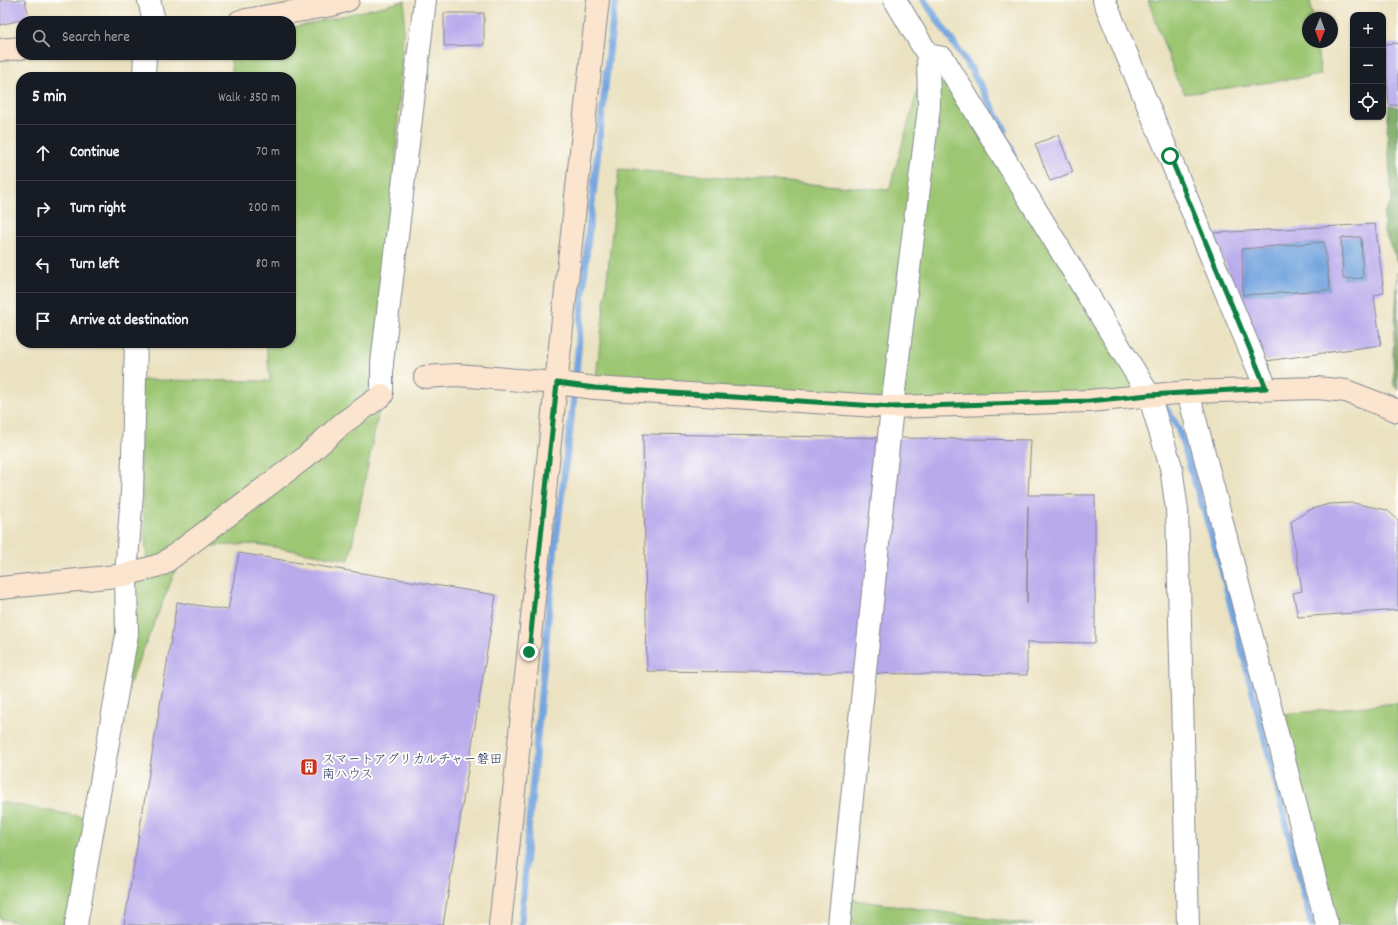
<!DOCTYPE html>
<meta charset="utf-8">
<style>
:root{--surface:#171b24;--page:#20242c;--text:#f1f3f6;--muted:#9ea1a6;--line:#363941}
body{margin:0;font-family:Dekko,"Klee One",sans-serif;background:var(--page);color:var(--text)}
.controls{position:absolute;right:12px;top:12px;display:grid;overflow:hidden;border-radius:8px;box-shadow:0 1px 3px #0004}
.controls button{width:36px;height:36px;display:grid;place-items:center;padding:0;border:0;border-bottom:1px solid var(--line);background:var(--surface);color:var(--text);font:20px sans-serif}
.compass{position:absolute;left:1302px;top:12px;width:36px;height:36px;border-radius:50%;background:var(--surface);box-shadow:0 1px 3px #0004;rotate:181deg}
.stop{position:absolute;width:12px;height:12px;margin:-9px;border:3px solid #0b8043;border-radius:50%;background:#fff}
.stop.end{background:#0b8043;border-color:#fff;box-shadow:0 1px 4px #0008}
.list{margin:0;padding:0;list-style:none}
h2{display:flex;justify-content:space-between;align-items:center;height:52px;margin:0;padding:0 16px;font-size:17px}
h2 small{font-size:13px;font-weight:400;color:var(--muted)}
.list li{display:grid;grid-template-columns:26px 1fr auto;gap:12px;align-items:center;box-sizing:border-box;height:56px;padding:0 16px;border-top:1px solid var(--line)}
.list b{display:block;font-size:15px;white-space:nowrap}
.list em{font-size:13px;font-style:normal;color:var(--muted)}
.icon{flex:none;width:22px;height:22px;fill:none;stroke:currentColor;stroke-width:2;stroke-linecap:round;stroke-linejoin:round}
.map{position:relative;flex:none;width:1398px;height:925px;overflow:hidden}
.search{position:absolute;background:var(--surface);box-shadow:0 1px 3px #0004;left:16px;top:16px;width:280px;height:44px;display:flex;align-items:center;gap:10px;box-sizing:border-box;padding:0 14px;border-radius:16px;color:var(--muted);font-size:15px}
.panel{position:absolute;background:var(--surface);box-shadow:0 1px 3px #0004;left:16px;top:72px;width:280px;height:276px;border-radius:16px}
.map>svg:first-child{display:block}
</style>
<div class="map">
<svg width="1398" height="925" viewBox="0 0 1398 925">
<rect width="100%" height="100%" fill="#fdfcf7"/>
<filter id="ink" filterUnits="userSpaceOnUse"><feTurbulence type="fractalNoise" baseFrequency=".025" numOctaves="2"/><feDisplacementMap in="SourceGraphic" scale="8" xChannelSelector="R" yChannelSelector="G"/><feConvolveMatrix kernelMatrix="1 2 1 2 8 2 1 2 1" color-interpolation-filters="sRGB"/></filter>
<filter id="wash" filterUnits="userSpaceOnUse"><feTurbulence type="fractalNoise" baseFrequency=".012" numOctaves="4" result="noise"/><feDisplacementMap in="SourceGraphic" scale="16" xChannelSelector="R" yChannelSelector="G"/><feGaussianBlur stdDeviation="0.9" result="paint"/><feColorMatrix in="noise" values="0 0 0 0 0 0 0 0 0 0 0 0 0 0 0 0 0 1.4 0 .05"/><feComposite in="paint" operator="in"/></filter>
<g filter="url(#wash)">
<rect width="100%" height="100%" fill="#ebe2c1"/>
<!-- green -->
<g fill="#9cc672" stroke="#5c7a68">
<path d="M 1148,0 L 1310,0 L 1313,18 L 1308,18 L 1308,42 L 1316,42 L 1321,75 L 1185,94 L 1176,78 Z"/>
<path d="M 405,1 L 382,395 L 349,560 L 256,544 L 185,547 L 110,732 L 126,575 L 147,565 L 135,380 L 270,381 L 266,343 L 291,343 L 291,77 L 233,77 L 230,55 L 291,55 L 291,28 Z"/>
<path d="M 928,55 L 1149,395 L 892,407 L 595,388 L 619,169 L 889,190 Z"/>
<path d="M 1398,703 L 1398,925 L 1328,925 L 1283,714 Z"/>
<path d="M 0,802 L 95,819 L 76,925 L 31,925 L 0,919 Z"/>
<path d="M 841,898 L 1033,925 L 839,925 Z"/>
</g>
<!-- forest -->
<g fill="#7dab64" stroke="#4c6d61">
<path d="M 1389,105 L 1398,107 L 1398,262 L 1384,232 L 1384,213 L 1392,201 L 1387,131 Z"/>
<path d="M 1398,272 L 1398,390 L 1394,386 L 1393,354 Z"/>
</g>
<!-- water -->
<g fill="#75a5df" stroke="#486a9e">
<path d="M 1361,237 L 1363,278 L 1343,279 L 1341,238 Z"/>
<path d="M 1324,242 L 1330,290 L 1243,295 L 1242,249 Z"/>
</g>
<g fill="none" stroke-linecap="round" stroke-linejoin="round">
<!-- stream -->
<g stroke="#75a5df" stroke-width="7">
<path d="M 924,0 L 971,69 L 1005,130 L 1002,132 L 1014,154"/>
<path d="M 1160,398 L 1178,428 L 1218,555 L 1312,925"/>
<path d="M 521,925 L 525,866 L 554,555 L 574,397 L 587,247 L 615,0"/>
</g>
</g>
<g id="blocks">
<!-- building -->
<g fill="#b9aaec" fill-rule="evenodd">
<path d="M 0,0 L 25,0 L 29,18 L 0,25 Z"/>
<path d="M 444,13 L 484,13 L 484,45 L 444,46 Z"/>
<path d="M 1398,43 L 1398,105 L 1389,105 L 1384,44 Z"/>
<path d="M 1058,135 L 1073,172 L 1050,181 L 1035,144 Z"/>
<path d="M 1375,224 L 1384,292 L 1374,296 L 1381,345 L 1266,361 L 1212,233 ZM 1361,237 L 1363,278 L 1343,279 L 1341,238 ZM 1324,242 L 1330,290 L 1243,295 L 1242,249 Z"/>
<path d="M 643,434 L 1031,440 L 1028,495 L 1095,495 L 1095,643 L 1027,642 L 1027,675 L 647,671 ZM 1028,506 L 1027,604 L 1027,535 Z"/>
<path d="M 1353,503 L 1387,510 L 1398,520 L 1398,610 L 1298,617 L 1293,593 L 1302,591 L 1291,522 L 1309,510 L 1329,504 Z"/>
<path d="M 239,553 L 496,595 L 443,925 L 124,925 L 177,602 L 228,610 Z"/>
</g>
</g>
</g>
<g filter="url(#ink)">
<use href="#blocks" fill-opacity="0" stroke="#838890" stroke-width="1"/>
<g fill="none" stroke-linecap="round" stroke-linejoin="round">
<defs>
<g id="street">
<path d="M 149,0 L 154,21"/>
<path d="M 1104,0 L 1266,388"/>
<path d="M 928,55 L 943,58 L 1149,395 L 1171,467 L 1177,510 L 1188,925"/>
<path d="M 144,77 L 145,55"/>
<path d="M 1188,392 L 1327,925"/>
<path d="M 382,395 L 382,363 L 425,0"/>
<path d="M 76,925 L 127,634 L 126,575 L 132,493 L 136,343"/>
<path d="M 839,925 L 892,407 L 929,107 L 928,55 L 895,0"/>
</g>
<g id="secondary">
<path d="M 240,21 L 332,5 L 348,0"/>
<path d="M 0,50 L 21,48"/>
<path d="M 425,377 L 457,375 L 557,383 L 595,388 L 892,407 L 1089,401 L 1188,392 L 1317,388 L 1346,391 L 1398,411"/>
<path d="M 0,588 L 126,575 L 163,564 L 303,459 L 343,423 L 382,395"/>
<path d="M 500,925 C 533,617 562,308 598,0"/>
</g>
</defs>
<!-- street casing -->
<use href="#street" stroke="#838890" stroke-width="24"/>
<!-- secondary casing -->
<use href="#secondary" stroke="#838890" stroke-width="24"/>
<!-- street -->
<use href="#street" stroke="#fff" stroke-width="22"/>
<!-- secondary -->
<use href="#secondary" stroke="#fbe5cf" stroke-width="22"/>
</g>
</g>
<g fill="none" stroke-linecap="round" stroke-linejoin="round" filter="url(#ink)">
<!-- route -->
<path stroke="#0b8043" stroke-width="5" d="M 529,652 L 557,383 L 595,388 L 892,407 L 1089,401 L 1149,395 L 1266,388 L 1170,156"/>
</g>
<!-- icons -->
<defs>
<symbol id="building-square" viewBox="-11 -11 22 22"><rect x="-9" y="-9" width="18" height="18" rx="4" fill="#c8321e" stroke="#fdfcf7"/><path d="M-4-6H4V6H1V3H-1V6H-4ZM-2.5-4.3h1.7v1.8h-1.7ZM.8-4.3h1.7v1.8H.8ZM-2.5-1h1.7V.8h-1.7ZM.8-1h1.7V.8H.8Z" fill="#fff"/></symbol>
</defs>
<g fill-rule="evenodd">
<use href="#building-square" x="299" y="757" width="20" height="20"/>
</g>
<g text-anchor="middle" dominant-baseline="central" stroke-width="4" stroke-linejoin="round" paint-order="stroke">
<!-- poi labels -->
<g font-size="13" fill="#1b2f5e" stroke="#fdfcf7" text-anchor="start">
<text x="322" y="760">スマートアグリカルチャー磐田<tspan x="322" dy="15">南ハウス</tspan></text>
</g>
</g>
</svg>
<div class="controls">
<button>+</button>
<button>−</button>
<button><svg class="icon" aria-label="locate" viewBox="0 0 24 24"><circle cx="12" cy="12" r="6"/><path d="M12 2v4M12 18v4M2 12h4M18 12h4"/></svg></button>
</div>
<svg class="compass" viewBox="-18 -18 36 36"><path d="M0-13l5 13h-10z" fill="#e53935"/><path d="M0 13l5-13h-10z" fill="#9ea1a6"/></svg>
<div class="stop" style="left:1170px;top:156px"></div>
<div class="stop end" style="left:529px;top:652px"></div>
<div class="search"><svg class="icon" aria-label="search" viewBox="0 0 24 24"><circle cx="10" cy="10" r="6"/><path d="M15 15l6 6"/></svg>Search here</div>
<section class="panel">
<h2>5 min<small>Walk · 350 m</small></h2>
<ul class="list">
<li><svg class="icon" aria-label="ahead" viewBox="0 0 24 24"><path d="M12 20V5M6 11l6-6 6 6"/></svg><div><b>Continue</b></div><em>70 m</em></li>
<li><svg class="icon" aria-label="right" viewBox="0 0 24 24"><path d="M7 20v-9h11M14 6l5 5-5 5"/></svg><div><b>Turn right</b></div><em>200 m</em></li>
<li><svg class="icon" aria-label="left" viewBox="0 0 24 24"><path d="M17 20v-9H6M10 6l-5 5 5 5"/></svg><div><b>Turn left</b></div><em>80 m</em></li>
<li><svg class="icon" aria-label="arrive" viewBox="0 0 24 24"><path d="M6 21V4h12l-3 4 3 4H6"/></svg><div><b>Arrive at destination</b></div></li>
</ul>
</section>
</div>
